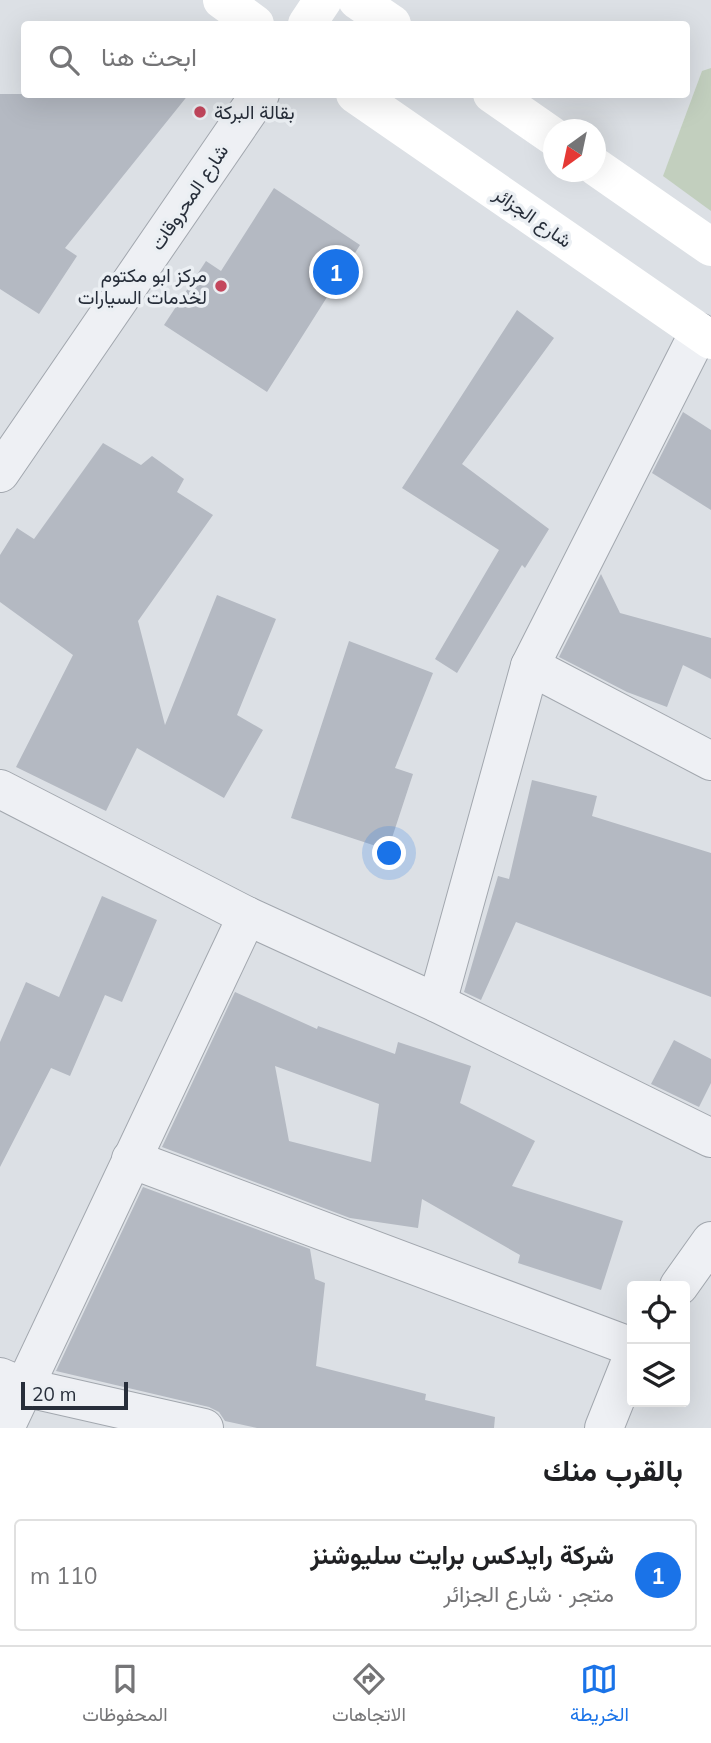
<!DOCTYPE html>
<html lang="ar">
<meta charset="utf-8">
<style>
:root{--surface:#fff;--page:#f6f6f6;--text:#202124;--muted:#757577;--line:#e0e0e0;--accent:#1a73e8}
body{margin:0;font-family:Mulish,Vazirmatn,sans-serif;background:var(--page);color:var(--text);direction:rtl}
.controls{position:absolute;right:21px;bottom:21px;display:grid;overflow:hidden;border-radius:7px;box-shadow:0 7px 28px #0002}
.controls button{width:63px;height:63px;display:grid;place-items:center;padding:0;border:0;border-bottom:2px solid var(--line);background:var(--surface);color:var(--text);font:35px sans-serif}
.compass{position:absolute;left:543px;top:119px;width:63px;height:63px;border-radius:50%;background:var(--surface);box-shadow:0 7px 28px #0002;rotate:213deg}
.scale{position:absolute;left:21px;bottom:18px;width:107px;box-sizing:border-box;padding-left:7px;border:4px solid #272e3a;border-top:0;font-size:19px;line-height:24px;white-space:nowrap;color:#272e3a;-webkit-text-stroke:5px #ebeff3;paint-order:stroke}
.you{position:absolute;left:390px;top:854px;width:24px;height:24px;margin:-18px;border:5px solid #fff;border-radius:50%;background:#1a73e8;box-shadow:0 0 0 10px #1a73e833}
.badge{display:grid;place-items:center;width:46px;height:46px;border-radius:50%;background:var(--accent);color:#fff;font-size:23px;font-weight:700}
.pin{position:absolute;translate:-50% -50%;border:4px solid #fff;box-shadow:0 2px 7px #0006}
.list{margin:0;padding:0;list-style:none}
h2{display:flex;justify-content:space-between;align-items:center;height:91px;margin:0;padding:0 28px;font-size:30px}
h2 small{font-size:23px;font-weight:400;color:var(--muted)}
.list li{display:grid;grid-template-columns:46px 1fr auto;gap:21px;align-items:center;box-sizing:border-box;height:112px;margin:0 14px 14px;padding:0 14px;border:2px solid var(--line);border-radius:7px}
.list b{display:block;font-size:26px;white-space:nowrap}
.list p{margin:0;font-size:23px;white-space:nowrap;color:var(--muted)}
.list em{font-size:23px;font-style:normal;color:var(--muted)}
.icon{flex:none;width:38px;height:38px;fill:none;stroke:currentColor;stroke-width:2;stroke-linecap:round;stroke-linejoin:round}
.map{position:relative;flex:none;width:711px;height:1428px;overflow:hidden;direction:ltr}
.search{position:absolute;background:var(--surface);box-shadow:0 7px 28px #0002;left:21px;right:21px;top:21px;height:77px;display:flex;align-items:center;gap:18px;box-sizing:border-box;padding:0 24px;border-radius:7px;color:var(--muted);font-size:26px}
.sheet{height:217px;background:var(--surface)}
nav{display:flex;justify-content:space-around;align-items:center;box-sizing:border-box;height:98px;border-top:2px solid var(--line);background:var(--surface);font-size:19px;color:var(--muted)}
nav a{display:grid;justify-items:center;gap:4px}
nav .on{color:var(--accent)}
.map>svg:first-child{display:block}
</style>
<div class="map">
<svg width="711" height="1428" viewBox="0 0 711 1428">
<rect width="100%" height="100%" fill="#dce0e5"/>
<!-- green -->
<path fill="#c2cfbe" d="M 711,68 L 711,211 L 663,176 L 702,71 Z"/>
<!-- building -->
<g fill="#b4b9c2" fill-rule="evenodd">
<path d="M 0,94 L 189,94 L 65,248 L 77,256 L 39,314 L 0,289 Z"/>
<path d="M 274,188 L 360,245 L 267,392 L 164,325 L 206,261 L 221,271 Z"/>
<path d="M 517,310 L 554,338 L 462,464 L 549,529 L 525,568 L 522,565 L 457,673 L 435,659 L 499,550 L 402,488 Z"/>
<path d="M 683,412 L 711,430 L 711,510 L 652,473 Z"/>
<path d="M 103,443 L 141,465 L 152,456 L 184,479 L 177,492 L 213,515 L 138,621 L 165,725 L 217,595 L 276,619 L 237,715 L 263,730 L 224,798 L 137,748 L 106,811 L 16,767 L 73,655 L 0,602 L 0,555 L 17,528 L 34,539 Z"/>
<path d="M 601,574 L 620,613 L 711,638 L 711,679 L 683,665 L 667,707 L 627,692 L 559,657 Z"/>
<path d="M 349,641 L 433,673 L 395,768 L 413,774 L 388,850 L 291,818 Z"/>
<path d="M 532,780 L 597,796 L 592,816 L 711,853 L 711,997 L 516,922 L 481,1000 L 464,992 L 498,876 L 509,879 Z"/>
<path d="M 102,896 L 157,920 L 122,1002 L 105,995 L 70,1076 L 51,1068 L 0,1167 L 0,1042 L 26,982 L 59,997 Z"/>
<path d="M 235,992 L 317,1029 L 318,1026 L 395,1054 L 398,1042 L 471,1066 L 460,1103 L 535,1141 L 512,1186 L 623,1221 L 601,1290 L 518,1263 L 520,1255 L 422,1199 L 418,1228 L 350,1218 L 162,1147 ZM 275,1066 L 379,1104 L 371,1162 L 289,1141 Z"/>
<path d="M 674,1040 L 711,1059 L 711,1083 L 699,1107 L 651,1084 Z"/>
<path d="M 143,1187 L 310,1249 L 315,1279 L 325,1283 L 316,1366 L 426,1394 L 425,1400 L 495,1417 L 494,1428 L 257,1428 L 225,1421 L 219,1412 L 209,1407 L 56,1371 Z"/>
</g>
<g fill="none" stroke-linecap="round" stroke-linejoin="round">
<defs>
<g id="minor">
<path d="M 530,666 L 711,761"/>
<path d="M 0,789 L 247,916 L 437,1003 L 711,1138"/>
<path d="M 437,1003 L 530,666 L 699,332"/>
<path d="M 131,1159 L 632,1347"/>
<path d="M 679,1286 L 711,1241"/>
<path d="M 0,1377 L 23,1387 L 204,1428"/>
<path d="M 5,1428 L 247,916"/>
<path d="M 604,1428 L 632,1358"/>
</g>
<path id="tertiary" d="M 0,473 L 260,94"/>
</defs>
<!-- minor casing -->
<use href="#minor" stroke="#a2a7ae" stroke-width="40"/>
<!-- tertiary casing -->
<use href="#tertiary" stroke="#a2a7ae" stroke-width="40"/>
<!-- minor -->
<use href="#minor" stroke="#eef0f4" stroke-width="38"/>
<!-- tertiary -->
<use href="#tertiary" stroke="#eef0f4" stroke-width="38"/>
<!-- secondary -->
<g stroke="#fff" stroke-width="38">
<path d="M 222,0 L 255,24"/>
<path d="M 357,0 L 392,24"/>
<path d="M 307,24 L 323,0"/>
<path d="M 355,94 L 711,340"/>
<path d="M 492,94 L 554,137"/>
<path d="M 596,167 L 711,247"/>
</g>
</g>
<!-- markers -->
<g fill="#c4475d" stroke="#ebeff3" stroke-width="2.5">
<circle cx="200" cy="112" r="7"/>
<circle cx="221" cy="286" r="7"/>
</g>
<g text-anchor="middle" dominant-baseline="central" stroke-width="7" stroke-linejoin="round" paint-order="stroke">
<!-- poi labels -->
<g font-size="19" fill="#272e3a" stroke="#ebeff3" text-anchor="start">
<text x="214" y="112">بقالة البركة</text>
<text x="207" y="275" text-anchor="end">مركز ابو مكتوم<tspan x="207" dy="22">لخدمات السيارات</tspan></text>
</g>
<!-- street labels -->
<g font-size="19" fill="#272e3a" stroke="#ebeff3">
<text transform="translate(189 197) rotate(-56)">شارع المحروقات</text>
<text transform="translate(533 217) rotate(35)">شارع الجزائر</text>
</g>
</g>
</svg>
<div class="controls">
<button><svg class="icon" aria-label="locate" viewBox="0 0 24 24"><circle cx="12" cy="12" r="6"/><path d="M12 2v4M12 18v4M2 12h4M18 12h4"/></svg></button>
<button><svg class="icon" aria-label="layers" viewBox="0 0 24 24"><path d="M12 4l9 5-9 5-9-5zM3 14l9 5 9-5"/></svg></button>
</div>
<svg class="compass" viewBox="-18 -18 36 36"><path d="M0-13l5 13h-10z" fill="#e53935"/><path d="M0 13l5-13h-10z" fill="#757577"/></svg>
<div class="scale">20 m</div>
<div class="you"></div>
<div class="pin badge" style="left:336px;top:272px">1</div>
<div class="search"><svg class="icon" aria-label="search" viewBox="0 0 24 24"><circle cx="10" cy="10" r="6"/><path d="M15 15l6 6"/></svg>ابحث هنا</div>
</div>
<section class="sheet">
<h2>بالقرب منك<small></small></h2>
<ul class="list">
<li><span class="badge">1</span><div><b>شركة رايدكس برايت سليوشنز</b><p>متجر · شارع الجزائر</p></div><em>110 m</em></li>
</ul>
</section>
<nav>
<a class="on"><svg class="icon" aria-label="map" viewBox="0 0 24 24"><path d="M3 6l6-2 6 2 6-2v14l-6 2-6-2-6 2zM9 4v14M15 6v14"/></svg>الخريطة</a>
<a><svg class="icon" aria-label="directions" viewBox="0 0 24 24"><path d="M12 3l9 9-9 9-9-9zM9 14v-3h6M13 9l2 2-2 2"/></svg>الاتجاهات</a>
<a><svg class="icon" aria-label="saved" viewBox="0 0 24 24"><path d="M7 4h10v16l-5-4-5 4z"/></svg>المحفوظات</a>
</nav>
